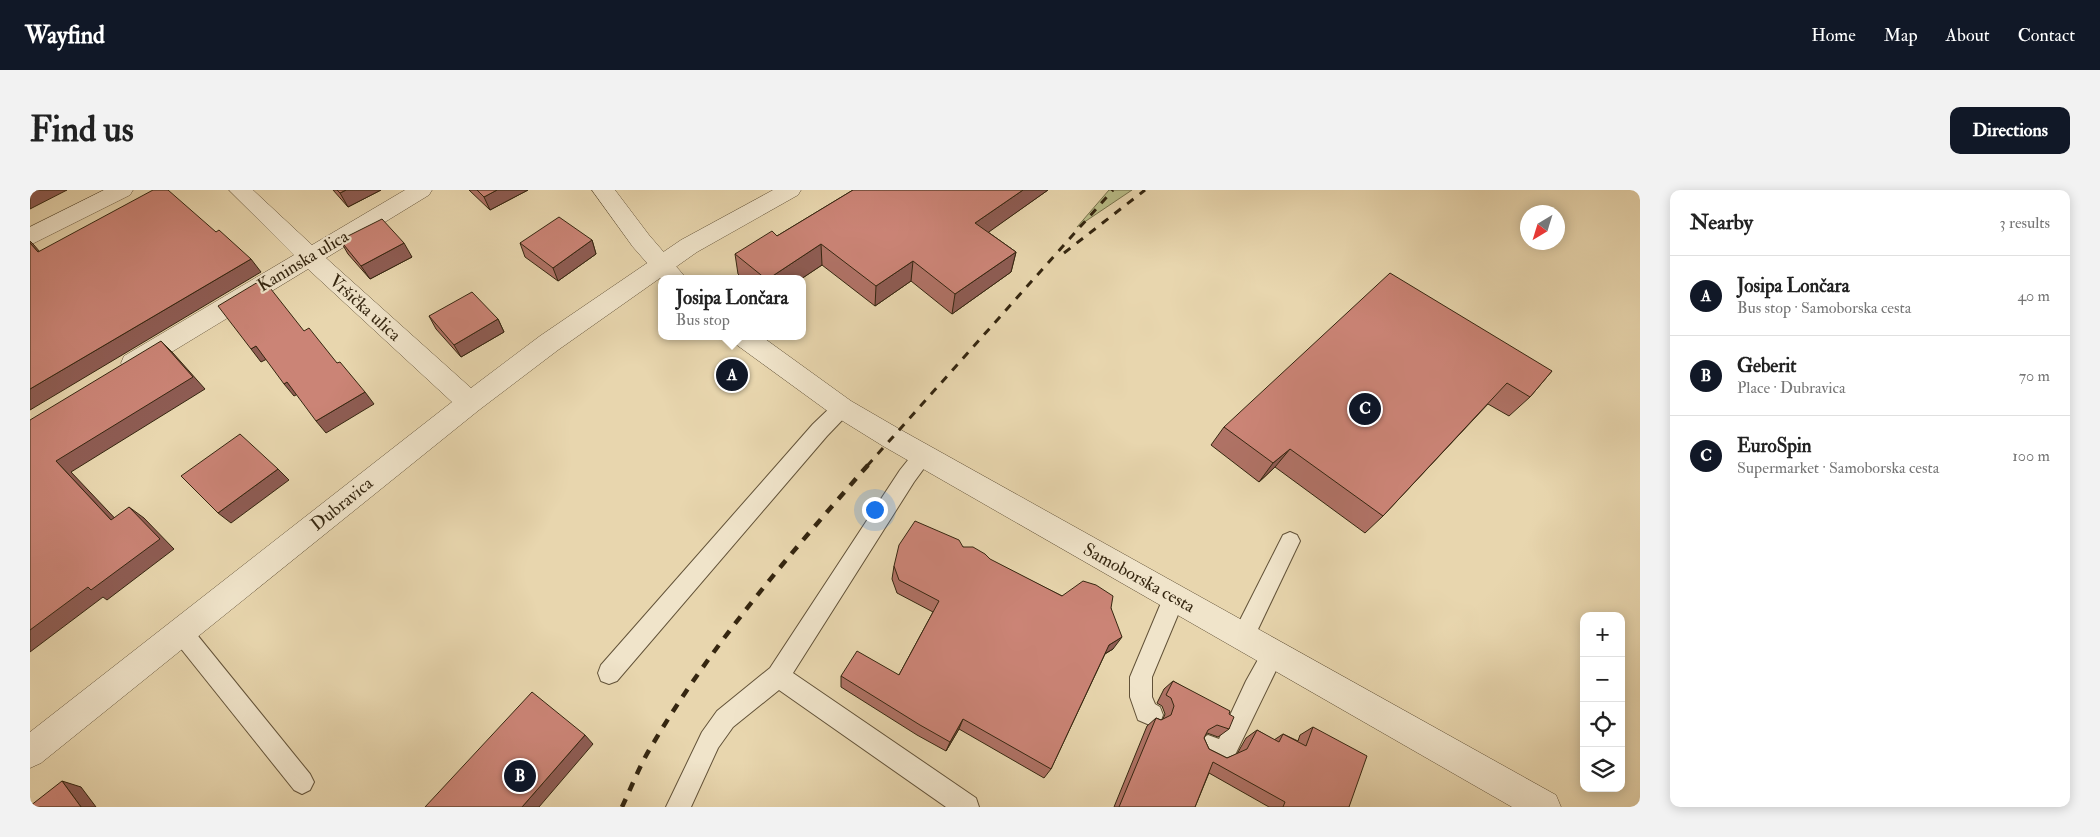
<!DOCTYPE html>
<meta charset="utf-8">
<style>
:root{--surface:#fff;--page:#f2f2f2;--text:#222;--muted:#767676;--line:#e0e0e0;--accent:#111827}
body{margin:0;font-family:"IM FELL Double Pica",serif;background:var(--page);color:var(--text)}
.controls{position:absolute;right:15px;bottom:15px;display:grid;overflow:hidden;border-radius:10px;box-shadow:0 2px 12px #0003}
.controls button{width:45px;height:45px;display:grid;place-items:center;padding:0;border:0;border-bottom:1px solid var(--line);background:var(--surface);color:var(--text);font:25px sans-serif}
.compass{position:absolute;left:1490px;top:15px;width:45px;height:45px;border-radius:50%;background:var(--surface);box-shadow:0 2px 12px #0003;rotate:218deg}
.you{position:absolute;left:844px;top:319px;width:18px;height:18px;margin:-12px;border:4px solid #fff;border-radius:50%;background:#1a73e8;box-shadow:0 0 0 8px #1a73e833}
.badge{display:grid;place-items:center;width:32px;height:32px;border-radius:50%;background:var(--accent);color:#fff;font-size:16px;font-weight:700}
.pin{position:absolute;translate:-50% -50%;border:2px solid #fff;box-shadow:0 1px 5px #0006}
.popup{position:absolute;left:628px;top:85px;width:148px;height:65px;box-sizing:border-box;display:grid;place-content:center;border-radius:10px;background:var(--surface);filter:drop-shadow(0 1px 4px #0005);font-size:16px;white-space:nowrap;color:var(--muted)}
.popup b{font-size:19px;color:var(--text)}
.popup::after{content:'';position:absolute;left:50%;top:100%;margin-left:-10px;border:10px solid transparent;border-top-color:var(--surface)}
.list{margin:0;padding:0;list-style:none}
h2{display:flex;justify-content:space-between;align-items:center;height:65px;margin:0;padding:0 20px;font-size:21px}
h2 small{font-size:16px;font-weight:400;color:var(--muted)}
.list li{display:grid;grid-template-columns:32px 1fr auto;gap:15px;align-items:center;box-sizing:border-box;height:80px;padding:0 20px;border-top:1px solid var(--line)}
.list b{display:block;font-size:19px;white-space:nowrap}
.list p{margin:0;font-size:16px;white-space:nowrap;color:var(--muted)}
.list em{font-size:16px;font-style:normal;color:var(--muted)}
.icon{flex:none;width:28px;height:28px;fill:none;stroke:currentColor;stroke-width:2;stroke-linecap:round;stroke-linejoin:round}
.map{position:relative;flex:none;width:1610px;height:617px;overflow:hidden;border-radius:10px}
header{display:flex;align-items:center;gap:30px;box-sizing:border-box;height:70px;padding:0 25px;background:var(--accent);color:#fff}
header strong{font-size:24px}
nav{display:flex;gap:28px;margin-inline-start:auto;font-size:18px}
.intro{display:flex;align-items:center;justify-content:space-between;box-sizing:border-box;height:120px;padding:0 30px}
h1{margin:0;font-size:35px}
.button{padding:12px 22px;border-radius:10px;background:var(--accent);color:#fff;font-size:18px;font-weight:700}
main{display:flex;gap:30px;padding:0 30px}
aside{flex:1;background:var(--surface);border-radius:10px;box-shadow:0 2px 12px #0003}
.map>svg:first-child{display:block}
</style>
<header>
<strong>Wayfind</strong>
<nav><a>Home</a><a>Map</a><a>About</a><a>Contact</a></nav>
</header>
<div class="intro"><h1>Find us</h1><a class="button">Directions</a></div>
<main>
<div class="map">
<svg width="1610" height="617" viewBox="0 0 1610 617">
<rect width="100%" height="100%" fill="#e8d6ae"/>
<filter id="stains"><feTurbulence type="fractalNoise" baseFrequency=".004" numOctaves="4"/><feColorMatrix values="0 0 0 0 .2 0 0 0 0 .09 0 0 0 0 .02 0 0 0 .5 -.17"/></filter>
<radialGradient id="worn" r=".72"><stop offset=".6" stop-color="#630" stop-opacity="0"/><stop offset="1" stop-color="#630" stop-opacity=".3"/></radialGradient>
<!-- green -->
<path fill="#b9bd88" stroke="#77724c" d="M 1079,0 L 1102,0 L 1047,37 Z"/>
<g fill="none" stroke-linecap="round" stroke-linejoin="round">
<defs>
<g id="service">
<path d="M 812,210 L 819,213 L 821,218 L 819,223 L 797,246 L 587,491 L 579,494 L 571,491 L 568,483 L 571,475 L 783,234 L 805,213 Z"/>
<path d="M 893,258 L 900,260 L 903,266 L 884,292 L 763,483 L 946,608 L 949,617 L 916,617 L 749,500 L 703,537 L 688,558 L 661,617 L 636,617 L 672,542 L 687,521 L 740,478 L 870,280 L 886,260 Z"/>
<path d="M 1260,342 L 1267,345 L 1270,351 L 1221,454 L 1213,457 L 1205,454 L 1202,447 L 1205,440 L 1253,345 Z"/>
<path d="M 1144,398 L 1152,401 L 1155,408 L 1122,487 L 1122,507 L 1125,514 L 1130,517 L 1133,525 L 1130,533 L 1122,536 L 1108,530 L 1100,507 L 1100,487 L 1136,401 Z"/>
<path d="M 152,433 L 160,436 L 280,584 L 284,592 L 280,600 L 272,604 L 264,600 L 144,450 L 141,443 L 144,436 Z"/>
<path d="M 1243,454 L 1251,457 L 1254,464 L 1205,565 L 1187,574 L 1170,565 L 1166,557 L 1170,549 L 1178,545 L 1189,549 L 1216,491 L 1235,457 Z"/>
</g>
<g id="minor">
<path d="M 74,0 L 103,0 L 100,5 L 0,55 L 0,37 Z"/>
<path d="M 199,0 L 223,0 L 282,55 L 375,0 L 402,0 L 399,5 L 296,68 L 441,198 L 510,146 L 651,50 L 743,0 L 771,0 L 768,5 L 667,62 L 528,160 L 449,220 L 11,573 L 0,578 L 0,542 L 422,212 L 278,79 L 112,180 L 103,183 L 94,180 L 91,173 L 94,166 L 264,65 Z"/>
</g>
<g id="tertiary">
<path d="M 562,0 L 585,0 L 619,45 L 657,89 L 632,90 L 603,57 Z"/>
<path d="M 701,146 L 731,146 L 821,211 L 871,240 L 1526,605 L 1531,617 L 1482,617 L 853,256 L 803,225 L 704,153 Z"/>
</g>
</defs>
<!-- service casing -->
<use href="#service" stroke="#625238" stroke-width="2"/>
<!-- minor casing -->
<use href="#minor" stroke="#625238" stroke-width="1"/>
<!-- tertiary casing -->
<use href="#tertiary" stroke="#625238" stroke-width="1"/>
<!-- service -->
<use href="#service" fill="#f0e4ca" fill-rule="evenodd"/>
<!-- minor -->
<use href="#minor" fill="#f0e4ca" fill-rule="evenodd"/>
<!-- tertiary -->
<use href="#tertiary" fill="#f0e4ca" fill-rule="evenodd"/>
<!-- rail-far1 -->
<g stroke="#352610" stroke-width="3" stroke-dasharray="8 8" stroke-linecap="butt">
<path d="M 1034,63 L 1115,0"/>
<path d="M 837,276 L 1083,0"/>
</g>
<!-- rail -->
<path stroke="#352610" stroke-width="4.5" stroke-dasharray="9 9" stroke-linecap="butt" d="M 592,617 C 602,596 611,572 624,552 C 684,451 761,363 838,275"/>
</g>
<!-- wall -->
<g fill="#af7265" stroke="#352610">
<path d="M 303,0 L 351,0 L 318,17 Z"/>
<path d="M 439,0 L 498,0 L 460,20 Z"/>
<path d="M 823,0 L 1018,0 L 958,42 L 986,62 L 981,82 L 922,124 L 881,91 L 845,116 L 792,75 L 771,89 L 713,89 L 708,84 L 705,64 L 747,46 Z"/>
<path d="M 310,50 L 382,67 L 340,89 L 318,64 Z"/>
<path d="M 562,50 L 566,64 L 528,91 L 495,67 L 490,53 Z"/>
<path d="M 399,126 L 468,129 L 474,142 L 431,167 L 406,139 Z"/>
<path d="M 1522,181 L 1500,207 L 1479,226 L 1458,214 L 1353,326 L 1335,343 L 1245,277 L 1229,292 L 1181,255 L 1194,237 Z"/>
<path d="M 933,357 L 1032,406 L 1081,418 L 1083,459 L 1075,464 L 1021,579 L 1014,588 L 929,539 L 916,561 L 887,545 L 811,497 L 811,486 L 869,485 L 903,422 L 867,403 L 862,389 L 864,376 Z"/>
<path d="M 1143,491 L 1199,524 L 1199,539 L 1188,547 L 1177,543 L 1174,548 L 1179,559 L 1197,568 L 1207,564 L 1216,548 L 1227,540 L 1244,550 L 1253,544 L 1268,551 L 1270,545 L 1283,537 L 1319,617 L 1239,617 L 1179,583 L 1165,617 L 1084,617 L 1117,536 L 1126,528 L 1131,530 L 1133,529 L 1135,524 L 1132,516 L 1127,513 L 1134,499 Z"/>
</g>
<!-- shaded-wall -->
<g fill="#8e5c53" stroke="#352610">
<path d="M 0,0 L 37,0 L 0,19 Z"/>
<path d="M 316,0 L 351,0 L 318,17 L 310,3 Z"/>
<path d="M 467,0 L 498,0 L 460,20 L 454,7 Z"/>
<path d="M 993,0 L 1018,0 L 942,54 L 945,33 Z"/>
<path d="M 562,50 L 566,64 L 528,91 L 523,78 Z"/>
<path d="M 0,51 L 4,55 L 21,75 L 8,62 L 0,53 Z"/>
<path d="M 374,53 L 382,67 L 340,89 L 331,76 Z"/>
<path d="M 791,54 L 792,75 L 771,89 L 738,89 Z"/>
<path d="M 986,62 L 981,82 L 922,124 L 925,104 Z"/>
<path d="M 221,69 L 231,82 L 0,220 L 0,199 Z"/>
<path d="M 883,71 L 881,91 L 845,116 L 846,96 Z"/>
<path d="M 468,129 L 474,142 L 431,167 L 424,155 Z"/>
<path d="M 131,151 L 143,163 L 175,199 L 41,282 L 96,340 L 81,330 L 26,271 Z"/>
<path d="M 226,156 L 237,169 L 231,172 L 221,159 Z"/>
<path d="M 257,192 L 268,204 L 264,206 L 254,194 Z"/>
<path d="M 335,202 L 344,214 L 296,243 L 286,231 Z"/>
<path d="M 1260,259 L 1245,277 L 1229,292 L 1243,273 Z"/>
<path d="M 248,279 L 259,290 L 201,333 L 188,323 Z"/>
<path d="M 99,317 L 114,328 L 144,359 L 77,410 L 73,407 L 0,462 L 0,440 Z"/>
<path d="M 1092,447 L 1083,459 L 1071,466 L 1079,455 Z"/>
<path d="M 933,529 L 929,539 L 916,561 L 920,552 Z"/>
<path d="M 555,545 L 563,554 L 509,617 L 492,617 Z"/>
<path d="M 32,591 L 51,597 L 66,617 L 51,617 Z"/>
</g>
<!-- building -->
<g fill="#cb8476" stroke="#352610">
<path d="M 123,0 L 138,0 L 186,42 L 189,40 L 221,69 L 0,199 L 0,53 L 8,62 Z"/>
<path d="M 307,0 L 316,0 L 310,3 Z"/>
<path d="M 447,0 L 467,0 L 454,7 Z"/>
<path d="M 823,0 L 993,0 L 945,33 L 986,62 L 925,104 L 883,71 L 846,96 L 791,54 L 738,89 L 736,89 L 705,64 L 742,41 L 747,46 Z"/>
<path d="M 529,27 L 562,50 L 523,78 L 490,53 Z"/>
<path d="M 352,29 L 374,53 L 331,76 L 310,50 Z"/>
<path d="M 1360,83 L 1522,181 L 1500,207 L 1477,193 L 1353,326 L 1260,259 L 1243,273 L 1194,237 Z"/>
<path d="M 233,89 L 274,141 L 279,138 L 307,173 L 310,172 L 335,202 L 286,231 L 257,192 L 254,194 L 226,156 L 221,159 L 188,116 Z"/>
<path d="M 442,102 L 468,129 L 424,155 L 399,126 Z"/>
<path d="M 131,151 L 163,187 L 26,271 L 81,330 L 99,317 L 130,349 L 61,400 L 58,397 L 0,440 L 0,230 Z"/>
<path d="M 210,244 L 248,279 L 188,323 L 151,286 Z"/>
<path d="M 885,331 L 929,350 L 933,357 L 943,357 L 955,364 L 960,369 L 1032,406 L 1053,391 L 1066,395 L 1083,406 L 1081,418 L 1092,447 L 1079,455 L 1021,579 L 933,529 L 920,552 L 890,535 L 811,486 L 827,461 L 869,485 L 909,411 L 869,390 L 864,376 L 869,355 Z"/>
<path d="M 1143,491 L 1200,521 L 1199,524 L 1204,527 L 1199,539 L 1187,535 L 1178,540 L 1174,548 L 1179,559 L 1197,568 L 1217,559 L 1227,540 L 1249,552 L 1253,544 L 1276,556 L 1283,537 L 1337,566 L 1319,617 L 1253,617 L 1255,612 L 1183,572 L 1165,617 L 1089,617 L 1126,528 L 1131,530 L 1141,525 L 1144,516 L 1141,508 L 1136,505 Z"/>
<path d="M 502,502 L 555,545 L 492,617 L 395,617 Z"/>
<path d="M 32,591 L 51,617 L 0,617 L 0,616 Z"/>
</g>
<g text-anchor="middle" dominant-baseline="central" stroke-width="4.5" stroke-linejoin="round" paint-order="stroke">
<!-- street labels -->
<g font-size="18" fill="#352610" stroke="#f0e4ca">
<text transform="translate(273 71) rotate(-31)">Kaninska ulica</text>
<text transform="translate(335 118) rotate(42)">Vršička ulica</text>
<text transform="translate(312 314) rotate(-39)">Dubravica</text>
<text transform="translate(1109 388) rotate(29)">Samoborska cesta</text>
</g>
</g>
<rect width="100%" height="100%" filter="url(#stains)"/>
<rect width="100%" height="100%" fill="url(#worn)"/>
</svg>
<div class="controls">
<button>+</button>
<button>−</button>
<button><svg class="icon" aria-label="locate" viewBox="0 0 24 24"><circle cx="12" cy="12" r="6"/><path d="M12 2v4M12 18v4M2 12h4M18 12h4"/></svg></button>
<button><svg class="icon" aria-label="layers" viewBox="0 0 24 24"><path d="M12 4l9 5-9 5-9-5zM3 14l9 5 9-5"/></svg></button>
</div>
<svg class="compass" viewBox="-18 -18 36 36"><path d="M0-13l5 13h-10z" fill="#e53935"/><path d="M0 13l5-13h-10z" fill="#767676"/></svg>
<div class="you"></div>
<div class="pin badge" style="left:702px;top:185px">A</div>
<div class="popup"><b>Josipa Lončara</b>Bus stop</div>
<div class="pin badge" style="left:490px;top:586px">B</div>
<div class="pin badge" style="left:1335px;top:219px">C</div>
</div>
<aside>
<h2>Nearby<small>3 results</small></h2>
<ul class="list">
<li><span class="badge">A</span><div><b>Josipa Lončara</b><p>Bus stop · Samoborska cesta</p></div><em>40 m</em></li>
<li><span class="badge">B</span><div><b>Geberit</b><p>Place · Dubravica</p></div><em>70 m</em></li>
<li><span class="badge">C</span><div><b>EuroSpin</b><p>Supermarket · Samoborska cesta</p></div><em>100 m</em></li>
</ul>
</aside>
</main>
